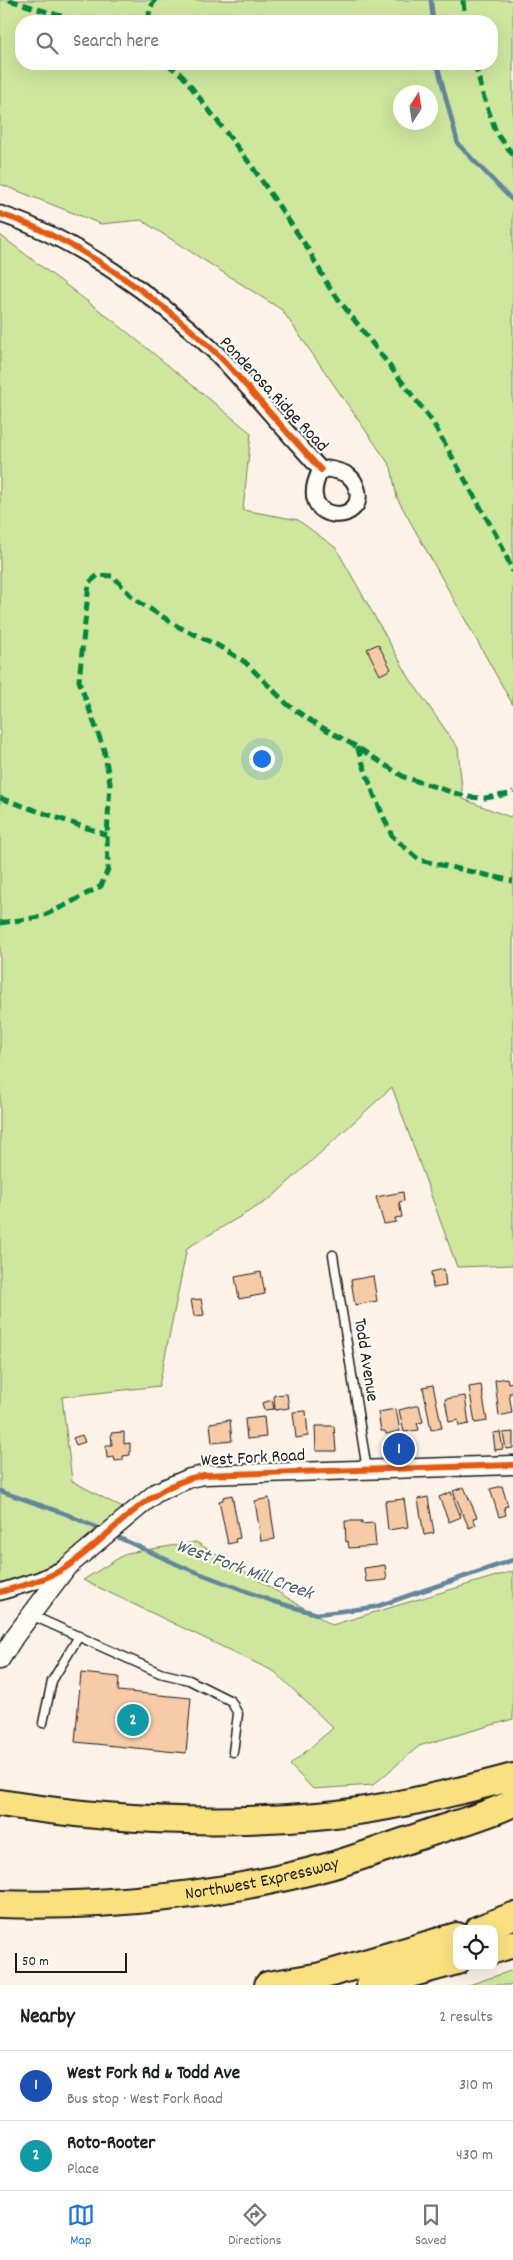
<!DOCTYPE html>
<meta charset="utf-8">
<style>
:root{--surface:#fff;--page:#f6f6f6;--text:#202124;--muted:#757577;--line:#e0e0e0;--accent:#1a73e8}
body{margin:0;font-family:Dekko,sans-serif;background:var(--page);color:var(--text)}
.controls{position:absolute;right:15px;bottom:15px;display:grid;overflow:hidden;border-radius:10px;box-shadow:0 5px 20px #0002}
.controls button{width:45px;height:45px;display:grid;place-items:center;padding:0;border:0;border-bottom:1px solid var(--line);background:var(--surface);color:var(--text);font:25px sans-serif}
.compass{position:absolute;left:393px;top:85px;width:45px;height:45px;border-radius:50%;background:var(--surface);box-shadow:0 5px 20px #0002;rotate:12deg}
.scale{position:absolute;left:15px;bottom:12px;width:112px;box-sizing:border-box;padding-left:5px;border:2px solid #1c1c1c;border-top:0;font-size:14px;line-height:18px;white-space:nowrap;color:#1c1c1c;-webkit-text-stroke:4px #fdfcf7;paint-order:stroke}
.you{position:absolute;left:261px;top:758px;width:18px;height:18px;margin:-12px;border:4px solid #fff;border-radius:50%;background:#1a73e8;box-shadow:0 0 0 8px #1a73e833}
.badge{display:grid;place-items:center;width:32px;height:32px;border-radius:50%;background:var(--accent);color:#fff;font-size:16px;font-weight:700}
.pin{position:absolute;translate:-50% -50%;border:2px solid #fff;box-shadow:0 1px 5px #0006}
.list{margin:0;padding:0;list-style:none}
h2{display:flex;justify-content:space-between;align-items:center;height:65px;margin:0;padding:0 20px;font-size:21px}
h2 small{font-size:16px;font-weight:400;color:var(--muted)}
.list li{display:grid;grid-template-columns:32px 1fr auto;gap:15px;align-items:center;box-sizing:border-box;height:70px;padding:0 20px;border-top:1px solid var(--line)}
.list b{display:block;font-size:19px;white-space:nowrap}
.list p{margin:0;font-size:16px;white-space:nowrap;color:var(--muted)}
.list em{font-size:16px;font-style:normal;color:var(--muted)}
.icon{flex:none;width:28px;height:28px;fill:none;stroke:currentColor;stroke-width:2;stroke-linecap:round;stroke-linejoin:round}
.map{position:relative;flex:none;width:513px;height:1985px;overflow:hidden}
.search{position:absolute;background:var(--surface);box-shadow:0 5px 20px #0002;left:15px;right:15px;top:15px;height:55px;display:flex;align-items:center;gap:12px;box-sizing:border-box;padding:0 18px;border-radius:20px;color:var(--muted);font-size:19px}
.sheet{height:205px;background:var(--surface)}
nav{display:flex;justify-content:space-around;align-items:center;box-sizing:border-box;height:70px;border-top:1px solid var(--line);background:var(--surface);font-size:14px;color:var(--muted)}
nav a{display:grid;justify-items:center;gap:2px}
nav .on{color:var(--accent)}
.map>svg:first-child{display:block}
</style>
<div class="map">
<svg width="513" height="1985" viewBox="0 0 513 1985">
<rect width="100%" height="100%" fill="#fcf2e7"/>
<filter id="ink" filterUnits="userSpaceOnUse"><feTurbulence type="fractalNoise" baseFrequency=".02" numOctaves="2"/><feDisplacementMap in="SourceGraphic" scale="10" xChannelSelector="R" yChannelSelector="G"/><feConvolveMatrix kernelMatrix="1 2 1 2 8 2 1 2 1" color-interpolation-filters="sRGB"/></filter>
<g filter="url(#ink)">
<!-- green -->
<g fill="#cee79d" stroke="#75825c" fill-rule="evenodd">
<path d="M 0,0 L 513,0 L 513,705 L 397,498 L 391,467 L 282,310 L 141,220 L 101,224 L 0,184 ZM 492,21 L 492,64 L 21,64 L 21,21 ZM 430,92 L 430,122 L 400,122 L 400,92 Z"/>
<path d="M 0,235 L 116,323 L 251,433 L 243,510 L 298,520 L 336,548 L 410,679 L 458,748 L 463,799 L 510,817 L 513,813 L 513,1265 L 457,1267 L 392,1087 L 270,1199 L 187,1248 L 159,1386 L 62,1397 L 72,1481 L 132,1513 L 67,1567 L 0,1592 Z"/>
<path d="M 196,1542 L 332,1625 L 513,1571 L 513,1719 L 419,1746 L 373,1785 L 313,1789 L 290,1765 L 333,1728 L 275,1672 L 83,1580 L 127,1553 Z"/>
<path d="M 513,1970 L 513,1985 L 469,1985 Z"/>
</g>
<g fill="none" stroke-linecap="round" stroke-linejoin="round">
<!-- stream -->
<g stroke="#62879c" stroke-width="4.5">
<path d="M 431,0 L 433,21"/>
<path d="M 437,64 L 458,144 L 513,201"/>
<path d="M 0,1491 L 66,1514 L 104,1531"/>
<path d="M 113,1535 L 183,1567 L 272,1601 L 317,1614 L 375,1607 L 513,1560"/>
</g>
</g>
<!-- building -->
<g fill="#f7cba6" stroke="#1c1c1c">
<path d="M 378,644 L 391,669 L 380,675 L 367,649 Z"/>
<path d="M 403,1192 L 404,1201 L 399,1202 L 402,1217 L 395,1218 L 396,1222 L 384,1224 L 376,1197 Z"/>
<path d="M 444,1269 L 446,1286 L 433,1288 L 431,1272 Z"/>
<path d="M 261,1272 L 265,1294 L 239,1299 L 235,1277 Z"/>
<path d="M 373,1276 L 377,1301 L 355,1305 L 351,1280 Z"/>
<path d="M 201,1299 L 204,1315 L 194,1316 L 191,1300 Z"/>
<path d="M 507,1378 L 508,1383 L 513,1382 L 513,1393 L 509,1393 L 512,1413 L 499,1416 L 495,1380 Z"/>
<path d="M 433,1385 L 442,1428 L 431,1430 L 423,1387 Z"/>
<path d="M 481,1385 L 487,1421 L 475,1423 L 469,1387 Z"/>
<path d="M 287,1394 L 289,1408 L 275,1410 L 274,1395 Z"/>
<path d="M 465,1396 L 469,1424 L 459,1426 L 458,1420 L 449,1422 L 445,1399 Z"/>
<path d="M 272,1400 L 274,1409 L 264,1410 L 262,1403 Z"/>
<path d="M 419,1405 L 423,1422 L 417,1423 L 419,1430 L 404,1432 L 399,1410 Z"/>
<path d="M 396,1409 L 400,1431 L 386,1434 L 385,1431 L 381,1431 L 378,1412 Z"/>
<path d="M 306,1411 L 308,1436 L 296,1438 L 293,1412 Z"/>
<path d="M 264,1417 L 266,1437 L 247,1439 L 245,1419 Z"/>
<path d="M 230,1420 L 232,1441 L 212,1443 L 210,1423 Z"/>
<path d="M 315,1426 L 334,1426 L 336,1451 L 316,1451 Z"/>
<path d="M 124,1432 L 124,1444 L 130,1443 L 130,1455 L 123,1456 L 123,1460 L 115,1461 L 114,1457 L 107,1458 L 106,1445 L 112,1445 L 111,1433 Z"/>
<path d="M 500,1432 L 503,1449 L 495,1450 L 493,1433 Z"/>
<path d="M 513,1432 L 513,1448 L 506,1449 L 503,1433 Z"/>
<path d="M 82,1435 L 85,1442 L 76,1445 L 73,1438 Z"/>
<path d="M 502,1486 L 508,1506 L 504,1507 L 506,1515 L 499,1517 L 490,1489 Z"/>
<path d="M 464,1487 L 477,1517 L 473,1518 L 476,1525 L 469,1528 L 453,1491 Z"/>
<path d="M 451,1492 L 461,1517 L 449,1522 L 439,1497 Z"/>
<path d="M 232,1495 L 240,1538 L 235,1539 L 236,1542 L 228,1544 L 219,1501 L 223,1500 L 223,1497 Z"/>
<path d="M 428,1497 L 434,1533 L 424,1535 L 418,1499 Z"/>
<path d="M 269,1498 L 275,1539 L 261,1541 L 255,1501 Z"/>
<path d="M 404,1499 L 408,1527 L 388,1530 L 385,1501 Z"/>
<path d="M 345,1521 L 362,1521 L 361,1524 L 374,1523 L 376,1546 L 349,1548 L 348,1541 L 346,1542 Z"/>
<path d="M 385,1565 L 387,1580 L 366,1582 L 364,1568 Z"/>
<path d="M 81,1673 L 119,1677 L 118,1691 L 191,1698 L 186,1753 L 75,1742 Z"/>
</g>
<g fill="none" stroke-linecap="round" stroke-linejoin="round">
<defs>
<g id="service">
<path d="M 333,1255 L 367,1470"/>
<path d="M 31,1615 L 160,1673 L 189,1680 L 231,1701 L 238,1714 L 233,1752"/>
<path d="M 43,1723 L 52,1681 L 79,1636"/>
</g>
<g id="minor">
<path d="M 0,214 C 75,238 157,297 214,351 C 227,363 238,377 250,390 C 273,417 297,443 321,470"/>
<path d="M 328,469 C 340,471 352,474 356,486 C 372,526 291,526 321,470 Z"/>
<path d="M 0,1592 L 39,1580 L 67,1567"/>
</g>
<path id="tertiary" d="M 0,1660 L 15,1636 L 67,1567 L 157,1492 L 190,1478 L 204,1475 L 513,1465"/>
<g id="motorway">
<path d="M 0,1803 C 105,1820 210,1825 317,1816 C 383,1810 449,1794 513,1777"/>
<path id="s1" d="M 0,1904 C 104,1908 230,1894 330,1866 C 361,1857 390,1846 420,1836 C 451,1825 484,1817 513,1803"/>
<path d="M 479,1929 L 513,1916"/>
<path d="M 494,1950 L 513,1944"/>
<path d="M 268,1985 L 321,1976 L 457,1936"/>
<path d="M 370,1985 L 457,1961"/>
</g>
</defs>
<!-- service casing -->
<use href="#service" stroke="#1c1c1c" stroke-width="11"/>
<!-- minor casing -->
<use href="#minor" stroke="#1c1c1c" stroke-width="19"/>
<!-- tertiary casing -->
<use href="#tertiary" stroke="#1c1c1c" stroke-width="21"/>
<!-- motorway casing -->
<use href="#motorway" stroke="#1c1c1c" stroke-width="30"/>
<!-- service -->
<use href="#service" stroke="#fdfcf7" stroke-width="8"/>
<!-- minor -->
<use href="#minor" stroke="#fdfcf7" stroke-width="15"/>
<!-- tertiary -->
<use href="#tertiary" stroke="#fdfcf7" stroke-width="18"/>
<!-- motorway -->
<use href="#motorway" stroke="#fae180" stroke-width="26"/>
<!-- quiet -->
<g stroke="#00873e" stroke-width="5" stroke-dasharray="10 5" stroke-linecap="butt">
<path d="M 9,0 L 77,21"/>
<path d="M 463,0 L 465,21"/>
<path d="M 148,21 L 150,9 L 155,0"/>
<path d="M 167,64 L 182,75 L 251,165 L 308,249 L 329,287 L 432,421 L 501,544 L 513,572"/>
<path d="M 475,64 L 483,95 L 496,132 L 513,155"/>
<path d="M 357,747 L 374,795 L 392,836 L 419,860 L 513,881"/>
<path d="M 0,798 L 107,835"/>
<path d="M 0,923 L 40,917 L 64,906 L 101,886 L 108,869 L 107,835 L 110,783 L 104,750 L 79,681 L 89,583 L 98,575 L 113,576 L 134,599 L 179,627 L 217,645 L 245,662 L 288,705 L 311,721 L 357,747 L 404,777 L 467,797 L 485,798 L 509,794 L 513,791"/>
</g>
<defs>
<g id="cycleway">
<path d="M 0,214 C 75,238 157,297 214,351 C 227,363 238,377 250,390 C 273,417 297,443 321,470"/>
<path d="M 0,1592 C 22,1586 49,1579 68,1566 C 113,1535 147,1485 204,1475 L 513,1465"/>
</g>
</defs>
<!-- cycleway casing -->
<use href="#cycleway" stroke="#fdfcf7" stroke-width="9"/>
<!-- cycleway -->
<use href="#cycleway" stroke="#e8590c" stroke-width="6"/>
</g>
</g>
<g text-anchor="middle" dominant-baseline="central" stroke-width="4.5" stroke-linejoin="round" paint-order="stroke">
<!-- street labels -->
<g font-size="18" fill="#1c1c1c" stroke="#fdfcf7">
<text transform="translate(273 395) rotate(47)">Ponderosa Ridge Road</text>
<text transform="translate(365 1360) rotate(81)">Todd Avenue</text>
<text transform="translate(253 1459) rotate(-3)">West Fork Road</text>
<text stroke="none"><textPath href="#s1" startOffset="264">Northwest Expressway</textPath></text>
</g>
<!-- water labels -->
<g font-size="19" font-style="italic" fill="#455b67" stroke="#fdfcf7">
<text transform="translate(244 1571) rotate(20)">West Fork Mill Creek</text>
</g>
</g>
</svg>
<div class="controls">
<button><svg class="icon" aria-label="locate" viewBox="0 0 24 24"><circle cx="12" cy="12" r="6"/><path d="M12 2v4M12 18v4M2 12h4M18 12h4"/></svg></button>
</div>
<svg class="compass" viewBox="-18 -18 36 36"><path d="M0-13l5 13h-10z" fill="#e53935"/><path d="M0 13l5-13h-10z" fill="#757577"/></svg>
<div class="scale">50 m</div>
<div class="you"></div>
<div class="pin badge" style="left:399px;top:1449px;background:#1a4fb4">1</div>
<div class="pin badge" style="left:133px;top:1720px;background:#0f9aa8">2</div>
<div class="search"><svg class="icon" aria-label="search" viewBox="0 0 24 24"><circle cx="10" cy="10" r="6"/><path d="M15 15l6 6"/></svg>Search here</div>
</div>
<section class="sheet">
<h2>Nearby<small>2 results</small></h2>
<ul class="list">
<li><span class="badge" style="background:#1a4fb4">1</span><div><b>West Fork Rd &amp; Todd Ave</b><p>Bus stop · West Fork Road</p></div><em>310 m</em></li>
<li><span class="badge" style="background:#0f9aa8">2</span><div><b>Roto-Rooter</b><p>Place</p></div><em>430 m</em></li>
</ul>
</section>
<nav>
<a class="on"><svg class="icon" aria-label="map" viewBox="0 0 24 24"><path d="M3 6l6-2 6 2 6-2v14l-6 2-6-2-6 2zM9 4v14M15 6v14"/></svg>Map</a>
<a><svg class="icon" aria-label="directions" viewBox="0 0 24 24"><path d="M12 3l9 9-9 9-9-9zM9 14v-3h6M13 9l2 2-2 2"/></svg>Directions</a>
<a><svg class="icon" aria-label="saved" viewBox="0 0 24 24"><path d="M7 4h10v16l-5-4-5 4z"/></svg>Saved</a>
</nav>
